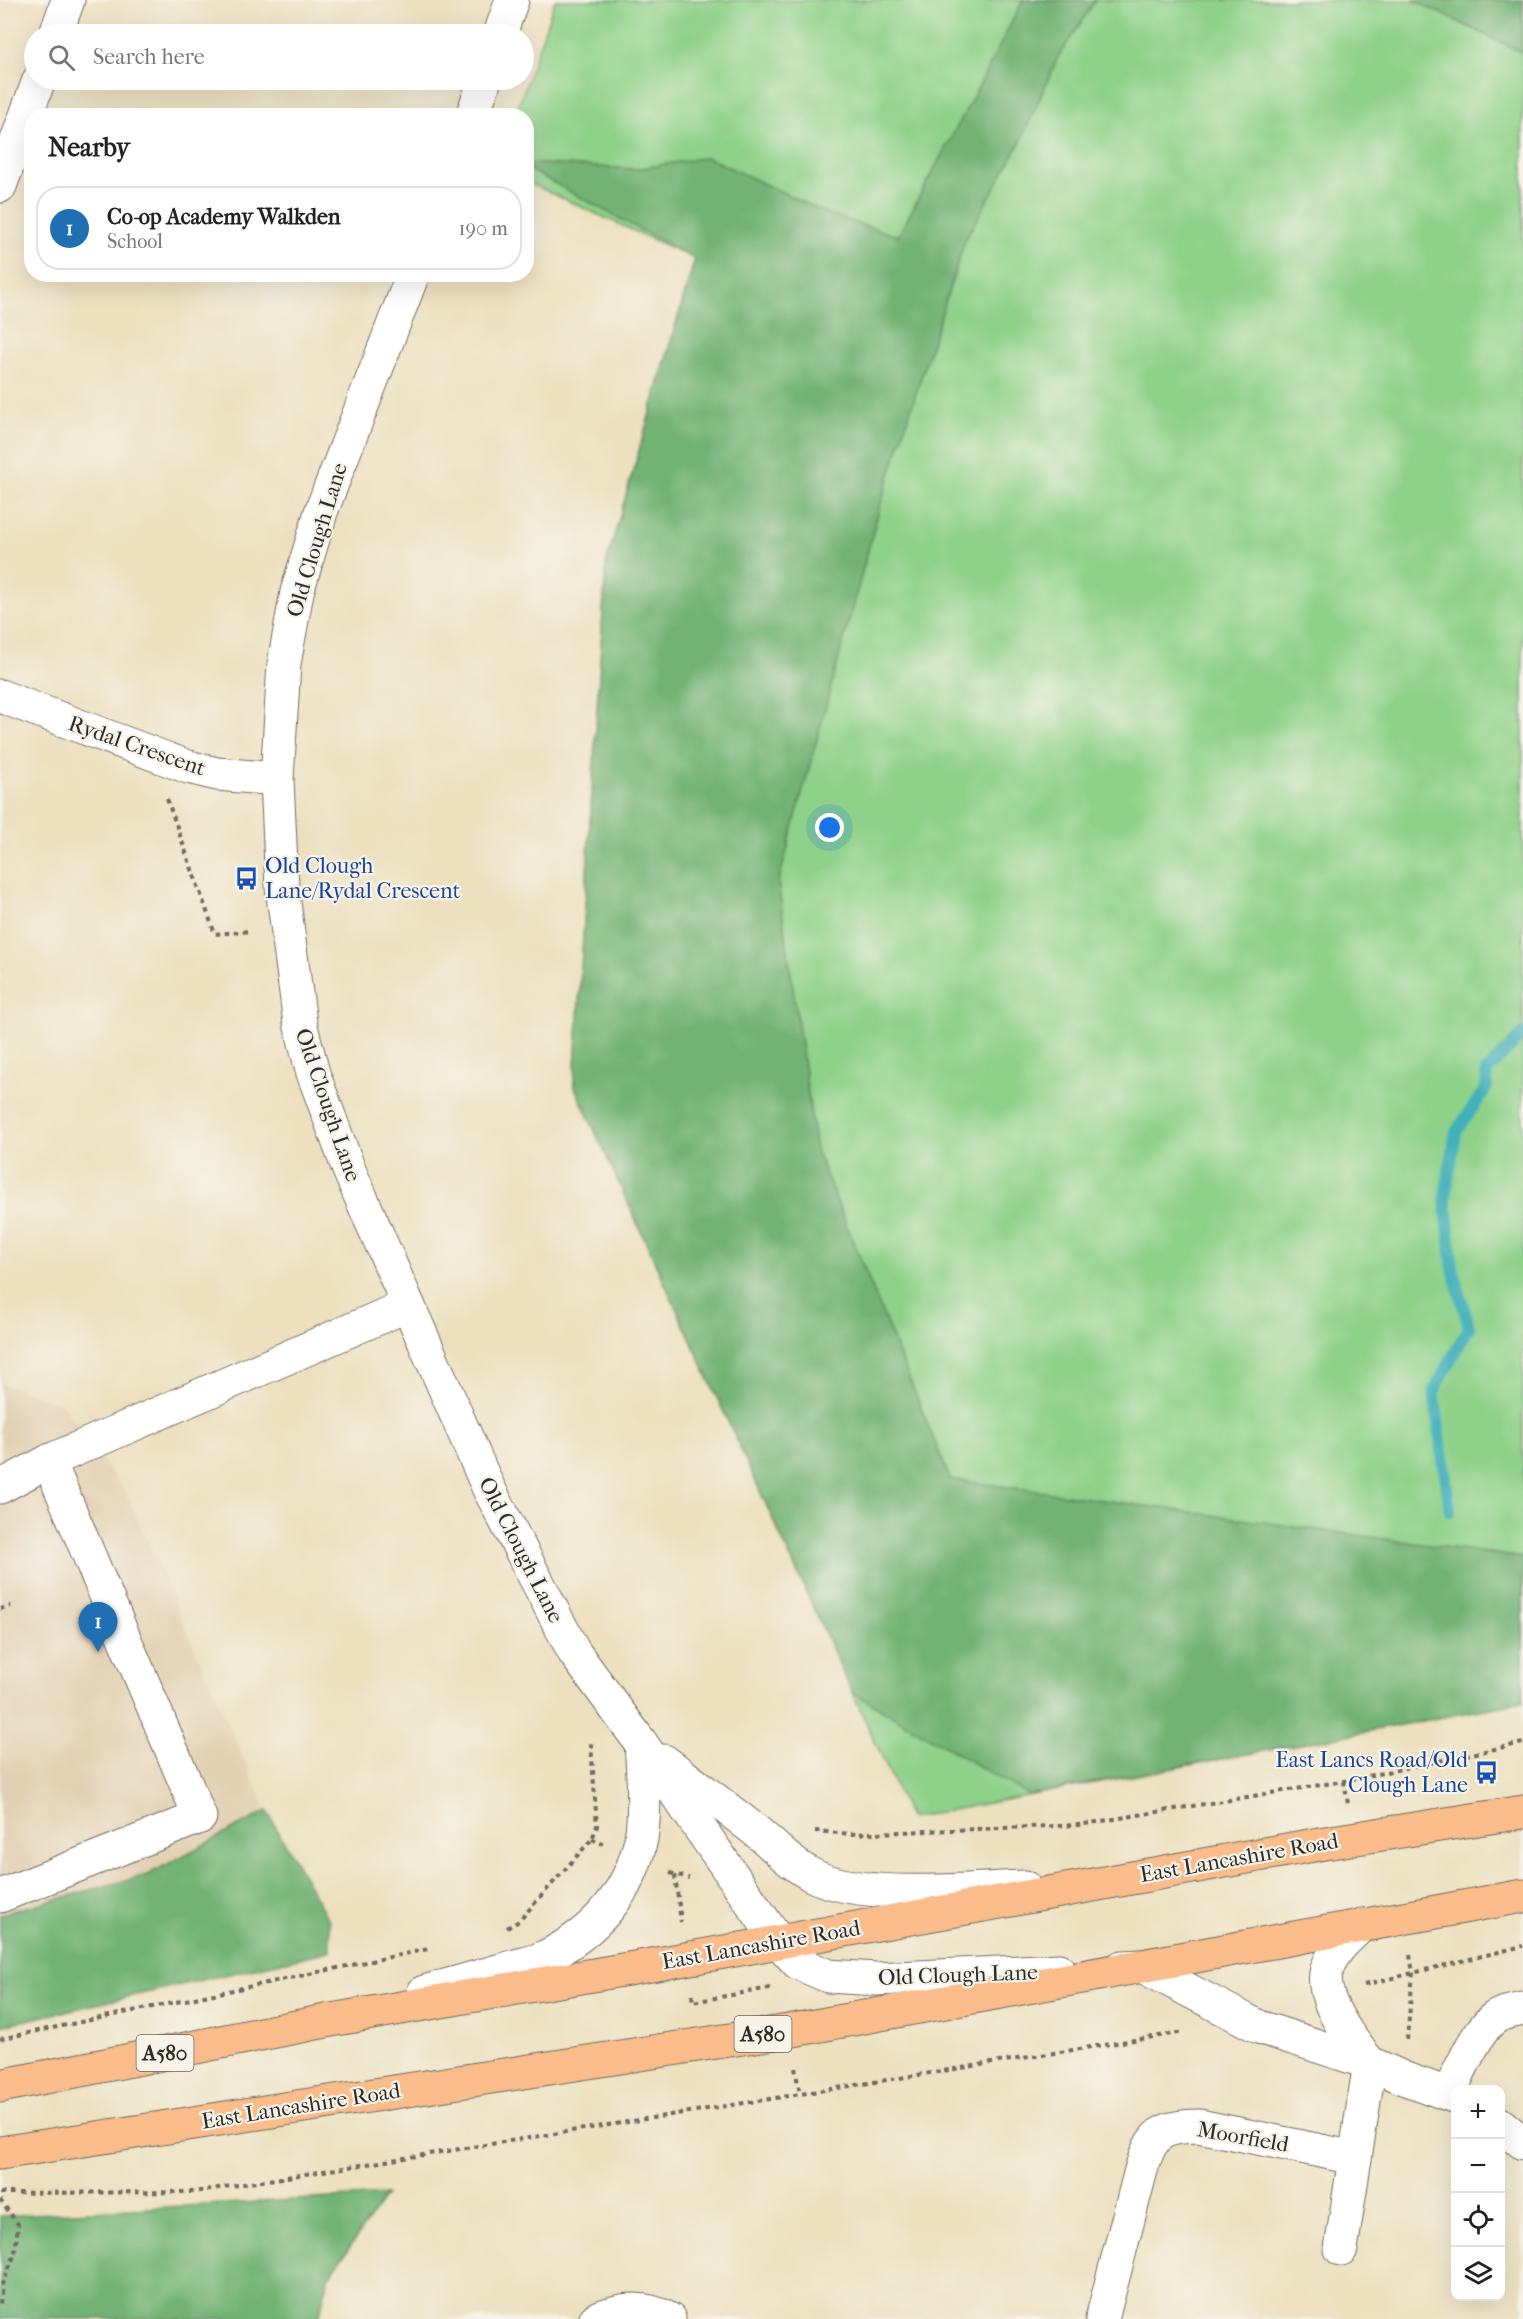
<!DOCTYPE html>
<meta charset="utf-8">
<style>
:root{--surface:#fff;--page:#f6f6f6;--text:#222;--muted:#767676;--line:#e0e0e0;--accent:#1f6fb2}
body{margin:0;font-family:"IM FELL French Canon",serif;background:var(--page);color:var(--text)}
.controls{position:absolute;right:18px;bottom:18px;display:grid;overflow:hidden;border-radius:12px;box-shadow:0 6px 24px #0002}
.controls button{width:54px;height:54px;display:grid;place-items:center;padding:0;border:0;border-bottom:2px solid var(--line);background:var(--surface);color:var(--text);font:30px sans-serif}
.you{position:absolute;left:830px;top:828px;width:21px;height:21px;margin:-15px;border:4px solid #fff;border-radius:50%;background:#1a73e8;box-shadow:0 0 0 9px #1a73e833}
.badge{display:grid;place-items:center;width:39px;height:39px;border-radius:50%;background:var(--accent);color:#fff;font-size:20px;font-weight:700}
.pin{position:absolute;translate:-50% -50px;filter:drop-shadow(0 2px 3px #0008)}
.pin::after{content:'';position:absolute;top:32px;width:21px;height:18px;background:inherit;clip-path:polygon(0 0,100% 0,50% 100%)}
.list{margin:0;padding:0;list-style:none}
h2{display:flex;justify-content:space-between;align-items:center;height:78px;margin:0;padding:0 24px;font-size:26px}
h2 small{font-size:20px;font-weight:400;color:var(--muted)}
.list li{display:grid;grid-template-columns:39px 1fr auto;gap:18px;align-items:center;box-sizing:border-box;height:84px;margin:0 12px 12px;padding:0 12px;border:2px solid var(--line);border-radius:24px}
.list b{display:block;font-size:22px;white-space:nowrap}
.list p{margin:0;font-size:20px;white-space:nowrap;color:var(--muted)}
.list em{font-size:20px;font-style:normal;color:var(--muted)}
.icon{flex:none;width:33px;height:33px;fill:none;stroke:currentColor;stroke-width:2;stroke-linecap:round;stroke-linejoin:round}
.map{position:relative;flex:none;width:1523px;height:2319px;overflow:hidden}
.search{position:absolute;background:var(--surface);box-shadow:0 6px 24px #0002;left:24px;top:24px;width:510px;height:66px;display:flex;align-items:center;gap:15px;box-sizing:border-box;padding:0 21px;border-radius:33px;color:var(--muted);font-size:22px}
.panel{position:absolute;background:var(--surface);box-shadow:0 6px 24px #0002;left:24px;top:108px;width:510px;height:174px;border-radius:24px}
.map>svg:first-child{display:block}
</style>
<div class="map">
<svg width="1523" height="2319" viewBox="0 0 1523 2319">
<rect width="100%" height="100%" fill="#f7f3e8"/>
<filter id="ink" filterUnits="userSpaceOnUse"><feTurbulence type="fractalNoise" baseFrequency=".0167" numOctaves="2"/><feDisplacementMap in="SourceGraphic" scale="12" xChannelSelector="R" yChannelSelector="G"/><feConvolveMatrix kernelMatrix="1 2 1 2 8 2 1 2 1" color-interpolation-filters="sRGB"/></filter>
<filter id="wash" filterUnits="userSpaceOnUse"><feTurbulence type="fractalNoise" baseFrequency=".008" numOctaves="4" result="noise"/><feDisplacementMap in="SourceGraphic" scale="24" xChannelSelector="R" yChannelSelector="G"/><feGaussianBlur stdDeviation="1.35" result="paint"/><feColorMatrix in="noise" values="0 0 0 0 0 0 0 0 0 0 0 0 0 0 0 0 0 1.4 0 .05"/><feComposite in="paint" operator="in"/></filter>
<g filter="url(#wash)">
<rect width="100%" height="100%" fill="#ece0bf"/>
<!-- built -->
<path fill="#e3d1b4" d="M 0,1383 L 62,1404 L 126,1493 L 267,1811 L 147,1875 L 0,1914 Z"/>
<!-- green -->
<path fill="#8ed189" stroke="#5c7e5a" stroke-width="1.5" d="M 555,0 L 1523,0 L 1523,1702 L 910,1818 L 574,1085 L 606,564 L 695,259 L 527,182 L 526,116 L 515,116 Z"/>
<!-- forest -->
<g fill="#72b375" stroke="#4e6f50" stroke-width="1.5">
<path d="M 1023,0 L 1096,0 L 1058,57 L 1020,143 L 965,240 L 880,506 L 778,883 L 816,1150 L 950,1479 L 1523,1558 L 1523,1702 L 1028,1795 L 852,1692 L 574,1085 L 606,564 L 695,259 L 526,168 L 527,163 L 637,169 L 707,157 L 828,214 L 898,236 L 980,84 Z"/>
<path d="M 1413,0 L 1523,0 L 1523,53 Z"/>
<path d="M 267,1811 L 329,1921 L 330,1951 L 0,2026 L 0,1914 L 147,1875 Z"/>
<path d="M 386,2195 L 328,2278 L 319,2319 L 0,2319 L 0,2216 Z"/>
</g>
<g fill="none" stroke-linecap="round" stroke-linejoin="round">
<!-- stream -->
<path stroke="#40b0b9" stroke-width="12" d="M 1450,1511 L 1434,1391 L 1469,1327 L 1453,1269 L 1445,1198 L 1456,1132 L 1487,1087 L 1486,1072 L 1523,1034"/>
</g>
</g>
<g filter="url(#ink)">
<g fill="none" stroke-linecap="round" stroke-linejoin="round">
<defs>
<g id="minor">
<path d="M 56,34 L 68,0"/>
<path d="M 500,34 L 512,0"/>
<path d="M 472,116 L 485,80"/>
<path d="M 0,186 L 39,80"/>
<path d="M 413,274 L 321,512 L 297,592 L 284,664 L 277,779 L 282,887 L 300,1023 L 313,1073 L 349,1170 L 488,1487 L 574,1652 L 641,1743 L 778,1941 L 798,1963 L 828,1976 L 876,1979 L 1059,1970"/>
<path d="M 0,696 L 188,767 L 217,774 L 277,779"/>
<path d="M 0,1487 L 49,1461 L 408,1305"/>
<path d="M 664,1761 C 697,1786 730,1810 762,1836 C 779,1851 795,1867 816,1877 C 869,1900 967,1889 1025,1887"/>
<path d="M 0,1896 L 200,1817 L 49,1461"/>
<path d="M 1362,1925 C 1348,1938 1330,1953 1326,1973 C 1321,2001 1353,2043 1370,2063"/>
<path d="M 1122,1967 L 1142,1966 L 1259,2027 L 1370,2063 L 1403,2078 L 1456,2097"/>
<path d="M 424,1992 C 452,1984 480,1976 508,1968 C 521,1964 536,1962 547,1956 C 595,1932 630,1893 641,1839 C 646,1808 643,1775 641,1743"/>
<path d="M 1449,2093 C 1459,2073 1477,2028 1496,2017 C 1503,2012 1515,2011 1523,2009"/>
<path d="M 1500,2124 L 1523,2143"/>
<path d="M 1341,2249 L 1355,2158"/>
<path d="M 596,2319 C 620,2308 646,2306 669,2319"/>
<path d="M 1102,2319 L 1141,2170 C 1152,2133 1160,2127 1199,2126 L 1355,2158 L 1370,2063"/>
</g>
<g id="highway">
<path d="M 0,2086 L 331,2020 L 663,1963 L 1325,1843 L 1523,1812"/>
<path d="M 0,2153 L 788,2031 L 1523,1896"/>
</g>
</defs>
<!-- minor casing -->
<use href="#minor" stroke="#6f6a5f" stroke-width="35"/>
<!-- highway casing -->
<use href="#highway" stroke="#6f6a5f" stroke-width="35"/>
<!-- path -->
<g stroke="#6f6a5f" stroke-width="4" stroke-dasharray="4.5 4.5" stroke-linecap="butt">
<path d="M 167,799 L 215,934 L 250,931"/>
<path d="M 0,1609 L 11,1606"/>
<path d="M 1344,1781 L 1348,1804"/>
<path d="M 815,1831 L 851,1834 L 1078,1825 L 1344,1781 L 1523,1743"/>
<path d="M 592,1839 L 603,1844"/>
<path d="M 670,1873 L 689,1878"/>
<path d="M 675,1875 L 681,1922"/>
<path d="M 507,1928 L 519,1921 L 592,1839 L 597,1826 L 591,1745 L 592,1741"/>
<path d="M 1364,1985 L 1523,1946"/>
<path d="M 692,1995 L 693,2002 L 770,1988"/>
<path d="M 0,2039 L 428,1949"/>
<path d="M 1407,2040 L 1413,1973 L 1410,1955"/>
<path d="M 795,2068 L 800,2094"/>
<path d="M 0,2193 L 194,2192 L 1184,2032"/>
<path d="M 0,2200 L 18,2224 L 15,2254 L 2,2284 L 0,2304"/>
</g>
<!-- minor -->
<use href="#minor" stroke="#fff" stroke-width="33"/>
<!-- highway -->
<use href="#highway" stroke="#f9bc8a" stroke-width="33"/>
</g>
</g>
<!-- icons -->
<defs>
<symbol id="bus-bare" viewBox="-9 -9 18 18"><path d="M-5-6H5V4H4V6H2V4H-2V6H-4V4H-5ZM-3.5-4V0h7V-4ZM-3.5 1.2v1.5H-2V1.2ZM2 1.2v1.5H3.5V1.2Z" fill="#1a4fb4" stroke="#f7f3e8" stroke-width="2.5" paint-order="stroke"/></symbol>
</defs>
<g fill-rule="evenodd">
<use href="#bus-bare" x="230" y="862" width="33" height="33"/>
<use href="#bus-bare" x="1470" y="1756" width="33" height="33"/>
</g>
<g text-anchor="middle" dominant-baseline="central" stroke-width="4.5" stroke-linejoin="round" paint-order="stroke">
<!-- shield labels -->
<g fill="#f7f3e8" stroke="#686764" stroke-width="1.5">
<rect x="734.5" y="2016" width="57" height="36" rx="4.5"/>
<rect x="136.5" y="2035" width="57" height="36" rx="4.5"/>
</g>
<g font-size="21" font-weight="bold" fill="#2b2b2b">
<text x="763" y="2034">A580</text>
<text x="165" y="2053">A580</text>
</g>
<!-- street labels -->
<g font-size="22" fill="#2b2b2b" stroke="#f7f3e8">
<text transform="translate(317 540) rotate(-73)">Old Clough Lane</text>
<text transform="translate(137 746) rotate(19)">Rydal Crescent</text>
<text transform="translate(328 1105) rotate(71)">Old Clough Lane</text>
<text transform="translate(521 1550) rotate(63)">Old Clough Lane</text>
<text transform="translate(1239 1858) rotate(-10)">East Lancashire Road</text>
<text transform="translate(761 1945) rotate(-10)">East Lancashire Road</text>
<text transform="translate(958 1975) rotate(-2)">Old Clough Lane</text>
<text transform="translate(301 2106) rotate(-9)">East Lancashire Road</text>
<text transform="translate(1243 2137) rotate(10)">Moorfield</text>
</g>
<!-- transit labels -->
<g font-size="22" fill="#164399" stroke="#f7f3e8" text-anchor="start">
<text x="265" y="866">Old Clough<tspan x="265" dy="25">Lane/Rydal Crescent</tspan></text>
<text x="1468" y="1760" text-anchor="end">East Lancs Road/Old<tspan x="1468" dy="25">Clough Lane</tspan></text>
</g>
</g>
</svg>
<div class="controls">
<button>+</button>
<button>−</button>
<button><svg class="icon" aria-label="locate" viewBox="0 0 24 24"><circle cx="12" cy="12" r="6"/><path d="M12 2v4M12 18v4M2 12h4M18 12h4"/></svg></button>
<button><svg class="icon" aria-label="layers" viewBox="0 0 24 24"><path d="M12 4l9 5-9 5-9-5zM3 14l9 5 9-5"/></svg></button>
</div>
<div class="you"></div>
<div class="pin badge" style="left:98px;top:1652px">1</div>
<div class="search"><svg class="icon" aria-label="search" viewBox="0 0 24 24"><circle cx="10" cy="10" r="6"/><path d="M15 15l6 6"/></svg>Search here</div>
<section class="panel">
<h2>Nearby<small></small></h2>
<ul class="list">
<li><span class="badge">1</span><div><b>Co-op Academy Walkden</b><p>School</p></div><em>190 m</em></li>
</ul>
</section>
</div>
